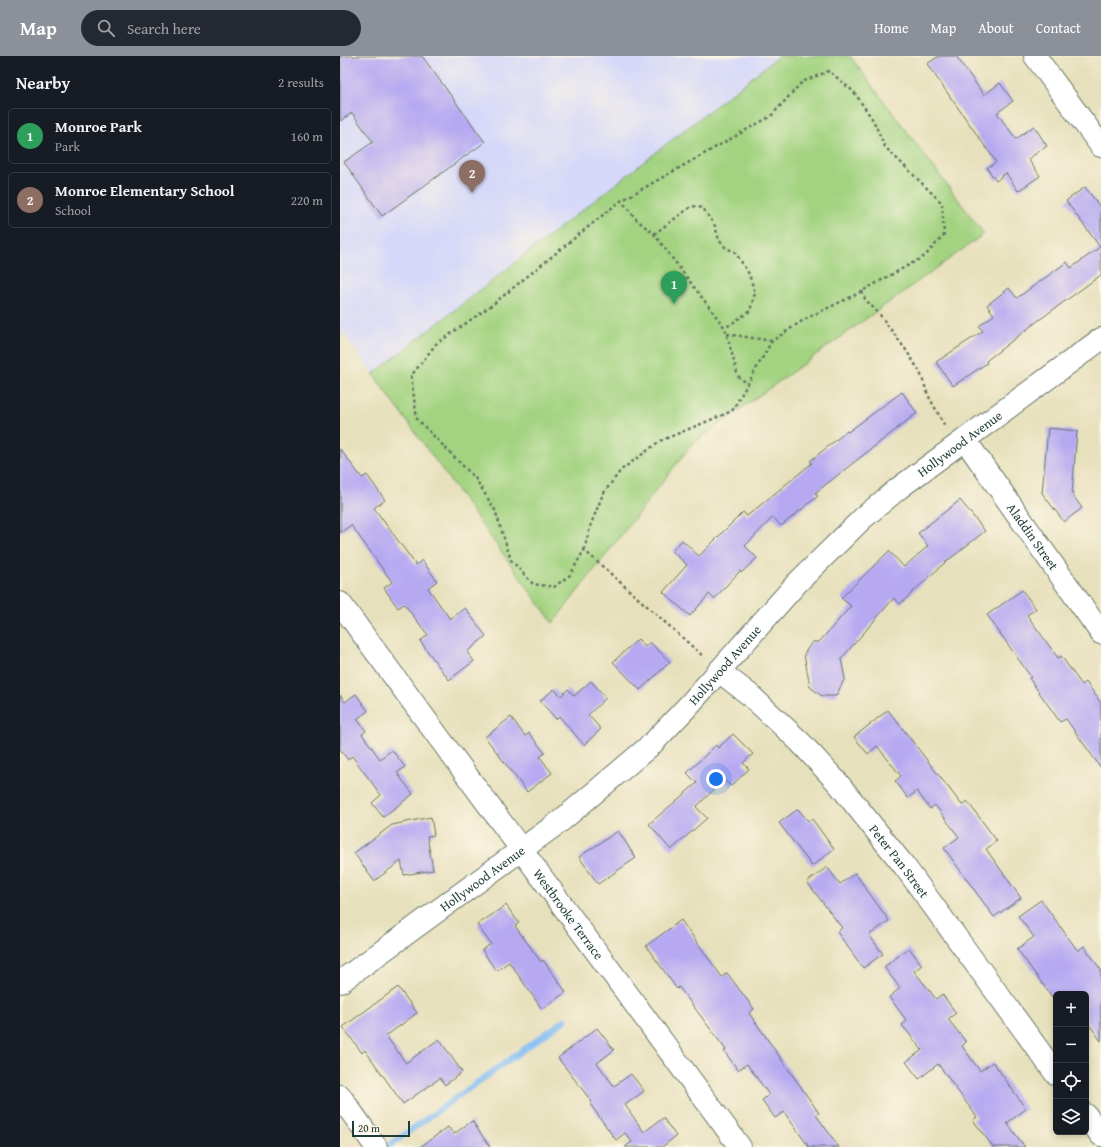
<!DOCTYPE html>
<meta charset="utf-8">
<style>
:root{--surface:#171b24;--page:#242831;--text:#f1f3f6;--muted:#9ea1a6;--line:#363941;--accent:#8c9099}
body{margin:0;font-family:"Gentium Book Plus",serif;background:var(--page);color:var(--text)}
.controls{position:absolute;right:12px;bottom:12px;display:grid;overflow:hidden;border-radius:6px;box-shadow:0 2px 6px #0003}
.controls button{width:36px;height:36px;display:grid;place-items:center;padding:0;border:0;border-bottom:1px solid var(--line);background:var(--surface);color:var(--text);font:20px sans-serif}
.scale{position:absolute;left:12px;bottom:10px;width:58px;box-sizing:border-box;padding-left:4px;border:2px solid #1f3d34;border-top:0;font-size:11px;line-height:14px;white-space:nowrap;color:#1f3d34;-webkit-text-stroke:3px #fcf5e5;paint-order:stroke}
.you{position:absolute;left:376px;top:723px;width:14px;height:14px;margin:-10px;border:3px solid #fff;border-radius:50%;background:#1a73e8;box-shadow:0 0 0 6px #1a73e833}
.badge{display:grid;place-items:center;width:26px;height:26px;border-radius:50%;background:var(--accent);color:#fff;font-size:13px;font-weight:700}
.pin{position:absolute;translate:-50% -33px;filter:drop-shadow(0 1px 2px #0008)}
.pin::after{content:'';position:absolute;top:21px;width:14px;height:12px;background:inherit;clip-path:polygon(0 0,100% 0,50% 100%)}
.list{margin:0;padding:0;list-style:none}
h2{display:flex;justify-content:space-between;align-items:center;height:52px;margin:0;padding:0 16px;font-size:17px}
h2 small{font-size:13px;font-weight:400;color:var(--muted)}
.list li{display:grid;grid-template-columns:26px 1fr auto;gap:12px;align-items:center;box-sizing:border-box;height:56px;margin:0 8px 8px;padding:0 8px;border:1px solid var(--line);border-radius:6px}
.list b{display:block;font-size:15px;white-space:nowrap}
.list p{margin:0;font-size:13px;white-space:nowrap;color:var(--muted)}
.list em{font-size:13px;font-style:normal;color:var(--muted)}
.icon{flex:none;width:22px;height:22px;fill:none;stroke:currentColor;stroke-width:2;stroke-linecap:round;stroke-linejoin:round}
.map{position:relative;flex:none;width:761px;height:1091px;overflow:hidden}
header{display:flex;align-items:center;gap:24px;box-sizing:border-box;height:56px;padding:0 20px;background:var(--accent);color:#fff}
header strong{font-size:19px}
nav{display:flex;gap:22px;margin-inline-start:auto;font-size:14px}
.search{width:280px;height:36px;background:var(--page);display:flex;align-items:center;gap:10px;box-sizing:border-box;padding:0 14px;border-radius:22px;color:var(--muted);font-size:15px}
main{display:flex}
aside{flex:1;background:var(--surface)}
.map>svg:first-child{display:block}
</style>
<header>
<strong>Map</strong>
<div class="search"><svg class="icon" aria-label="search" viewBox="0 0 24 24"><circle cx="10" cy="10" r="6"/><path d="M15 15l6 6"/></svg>Search here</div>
<nav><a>Home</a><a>Map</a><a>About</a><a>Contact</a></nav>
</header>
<main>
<aside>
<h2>Nearby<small>2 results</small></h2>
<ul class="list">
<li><span class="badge" style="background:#2e9e5b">1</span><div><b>Monroe Park</b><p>Park</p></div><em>160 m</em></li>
<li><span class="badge" style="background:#8d6e63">2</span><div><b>Monroe Elementary School</b><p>School</p></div><em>220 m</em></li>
</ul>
</aside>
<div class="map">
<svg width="761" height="1091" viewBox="0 0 761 1091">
<rect width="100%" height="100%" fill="#fcf5e5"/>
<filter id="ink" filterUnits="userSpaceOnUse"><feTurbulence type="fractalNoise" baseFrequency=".025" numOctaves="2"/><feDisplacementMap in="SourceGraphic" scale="8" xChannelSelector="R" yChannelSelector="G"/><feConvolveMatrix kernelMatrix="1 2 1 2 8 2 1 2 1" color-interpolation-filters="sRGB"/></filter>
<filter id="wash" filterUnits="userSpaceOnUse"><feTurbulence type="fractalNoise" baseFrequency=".012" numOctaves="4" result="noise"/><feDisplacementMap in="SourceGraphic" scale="16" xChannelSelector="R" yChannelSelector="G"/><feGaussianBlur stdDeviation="0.9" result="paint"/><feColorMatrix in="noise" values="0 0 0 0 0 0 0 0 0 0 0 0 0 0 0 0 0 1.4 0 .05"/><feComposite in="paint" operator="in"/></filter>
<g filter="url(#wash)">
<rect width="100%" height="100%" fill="#e7e0bc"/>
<!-- built -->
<path fill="#d5d8f9" d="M 0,0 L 439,0 L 33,318 L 0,273 Z"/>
<!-- green -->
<path fill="#a3d381" stroke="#61885a" d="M 439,0 L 510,0 L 644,178 L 352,388 L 213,567 L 33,318 Z"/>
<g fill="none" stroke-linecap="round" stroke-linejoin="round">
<!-- stream -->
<path stroke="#82bdf4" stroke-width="6" d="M 47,1091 L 225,964"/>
</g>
<g id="blocks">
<!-- building -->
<g fill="#b6a9f2">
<path d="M 0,0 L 82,0 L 145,86 L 42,160 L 4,106 L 33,86 L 12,57 L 0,65 Z"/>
<path d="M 599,0 L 616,0 L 644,39 L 660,27 L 673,45 L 657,57 L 676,83 L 694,70 L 707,90 L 688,103 L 700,120 L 678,135 L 666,117 L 656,125 L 647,112 L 656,106 L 652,100 L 587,8 Z"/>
<path d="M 745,131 L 761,152 L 761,219 L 695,267 L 646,305 L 647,307 L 613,330 L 596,306 L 643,275 L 639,270 L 654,259 L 647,249 L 669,232 L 677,242 L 727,206 L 731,212 L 760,191 L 726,145 Z"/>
<path d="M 562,336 L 577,357 L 475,437 L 478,440 L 441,470 L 433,461 L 405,490 L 417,502 L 401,517 L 400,515 L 374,543 L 369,538 L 350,560 L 323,536 L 347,509 L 332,495 L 342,484 L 359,500 L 403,456 L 407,460 L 472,407 L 470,405 L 507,375 L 508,376 Z"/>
<path d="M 708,372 L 737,375 L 732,438 L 742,452 L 724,466 L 702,437 Z"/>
<path d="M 0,393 L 22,422 L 27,419 L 45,444 L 34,452 L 76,509 L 82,504 L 97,525 L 88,532 L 110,563 L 125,552 L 146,580 L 127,596 L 134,605 L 109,624 L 80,585 L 88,579 L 64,548 L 58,552 L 44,532 L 52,526 L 11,469 L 0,477 Z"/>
<path d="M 620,444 L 645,475 L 601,510 L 560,548 L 554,542 L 501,603 L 505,622 L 496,640 L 482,640 L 470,631 L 464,598 L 472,586 L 479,586 L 511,550 L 501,542 L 549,495 L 564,511 L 588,490 L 578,477 Z"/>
<path d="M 682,534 L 696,553 L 687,559 L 718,602 L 721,600 L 742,629 L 746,626 L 761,647 L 761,712 L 726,663 L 720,666 L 689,622 L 691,621 L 647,559 Z"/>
<path d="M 298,583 L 305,591 L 310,586 L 330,606 L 300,634 L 273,606 Z"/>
<path d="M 251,625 L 266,642 L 248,659 L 261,673 L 244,689 L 219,660 L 216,663 L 200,645 L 214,633 L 221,640 L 228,633 L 234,640 Z"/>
<path d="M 16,638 L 28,655 L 17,663 L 26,675 L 22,678 L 40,703 L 52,694 L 65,711 L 57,717 L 73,738 L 43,761 L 32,747 L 41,739 L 12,700 L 8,704 L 0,693 L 0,639 L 5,646 Z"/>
<path d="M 548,654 L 622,749 L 627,745 L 657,785 L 646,793 L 681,842 L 654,861 L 604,792 L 619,781 L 595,749 L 590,753 L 577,735 L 568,742 L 555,725 L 561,720 L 537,690 L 528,698 L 514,681 Z"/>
<path d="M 171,661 L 185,680 L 189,677 L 205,697 L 200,701 L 212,717 L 187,736 L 145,681 Z"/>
<path d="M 393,678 L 413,698 L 403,707 L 409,713 L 391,730 L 384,724 L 356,751 L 367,762 L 331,794 L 309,768 L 357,727 L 347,717 L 376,689 L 378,692 Z"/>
<path d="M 458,753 L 468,765 L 472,763 L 494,793 L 472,810 L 439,767 Z"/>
<path d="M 91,761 L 94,779 L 87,780 L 93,814 L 64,819 L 61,805 L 34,825 L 14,797 L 52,769 Z"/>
<path d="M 278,775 L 296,802 L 258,828 L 239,801 Z"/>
<path d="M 487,811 L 500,828 L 515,817 L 549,865 L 529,879 L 543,898 L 523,912 L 497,876 L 502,872 L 467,826 Z"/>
<path d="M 701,844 L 738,895 L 744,890 L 761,914 L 761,985 L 746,964 L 746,938 L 716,938 L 712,941 L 677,893 L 694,881 L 678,860 Z"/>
<path d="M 166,849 L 179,867 L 175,870 L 201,906 L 203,904 L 226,936 L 202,953 L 169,906 L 156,915 L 142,894 L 151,888 L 137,869 Z"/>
<path d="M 341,864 L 382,921 L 387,917 L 414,953 L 409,957 L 479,1057 L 476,1059 L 499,1091 L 469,1091 L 444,1056 L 435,1062 L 422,1044 L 429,1039 L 407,1008 L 398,1014 L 384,995 L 386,994 L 339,931 L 337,933 L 306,890 Z"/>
<path d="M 569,892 L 582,909 L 574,915 L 596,943 L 602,938 L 616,957 L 608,963 L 626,986 L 622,990 L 640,1015 L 653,1006 L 686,1053 L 667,1067 L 685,1091 L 653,1091 L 633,1064 L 637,1061 L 598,1008 L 579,1023 L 566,1006 L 582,994 L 562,969 L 567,965 L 549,941 L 560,932 L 544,911 Z"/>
<path d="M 58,931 L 77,957 L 46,980 L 66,1007 L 99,983 L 122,1016 L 105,1029 L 100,1022 L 63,1048 L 25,994 L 22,997 L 3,971 Z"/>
<path d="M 257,972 L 274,994 L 257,1007 L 274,1030 L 291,1018 L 304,1035 L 285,1049 L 304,1076 L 323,1062 L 336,1080 L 322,1091 L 285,1091 L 292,1086 L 285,1077 L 276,1084 L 250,1048 L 252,1046 L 218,1002 Z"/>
<path d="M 132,1065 L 150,1091 L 80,1091 L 108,1071 L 114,1078 Z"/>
</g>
</g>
</g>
<g filter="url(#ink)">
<use href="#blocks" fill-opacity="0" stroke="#657664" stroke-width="1"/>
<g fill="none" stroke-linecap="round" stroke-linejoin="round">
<defs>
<g id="street">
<path d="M 695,0 L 761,90"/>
<path id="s1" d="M 625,384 L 761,577"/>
<path id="s2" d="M 0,547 L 400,1091"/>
<path id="s3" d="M 379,615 L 410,639 L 460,686 L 498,727 L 565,811 L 716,1018"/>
<path id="s4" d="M 0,926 L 222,764 L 312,688 L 348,650 L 457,527 L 523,462 L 559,432 L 761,283"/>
<path d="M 0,1040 L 36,1091"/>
<path d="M 746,1059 L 761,1079"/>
</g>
</defs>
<!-- street casing -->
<use href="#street" stroke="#657664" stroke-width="24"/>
<!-- path -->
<g stroke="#657664" stroke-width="2.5" stroke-dasharray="3 3" stroke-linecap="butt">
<path d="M 284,148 L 297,164 L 314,178 L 385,272 L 398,320 L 408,328"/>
<path d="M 314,178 L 352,150 L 363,152 L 375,170 L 379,184 L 386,192 L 395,196 L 409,218 L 415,237 L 410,255 L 385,272"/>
<path d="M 522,235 L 525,243 L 540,259 L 566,294 L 580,316 L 588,339 L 606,372"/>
<path d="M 387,278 L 432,285"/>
<path d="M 244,494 L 251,468 L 263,438 L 281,414 L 320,385 L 392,355 L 432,285 L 465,263 L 515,239 L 585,200 L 604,179 L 602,147 L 545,91 L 533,64 L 514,36 L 489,15 L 462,26 L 431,60 L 279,146 L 152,249 L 96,288 L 71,320 L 77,363 L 135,422 L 155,454 L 171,504 L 193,528 L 214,531 L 230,519 L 244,494 L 364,601"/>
</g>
<!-- street -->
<use href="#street" stroke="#fff" stroke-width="22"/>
</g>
</g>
<g text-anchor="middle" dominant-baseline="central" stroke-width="3" stroke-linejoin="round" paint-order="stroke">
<!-- street labels -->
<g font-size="13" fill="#1f3d34" stroke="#fcf5e5">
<text stroke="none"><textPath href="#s4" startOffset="824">Hollywood Avenue</textPath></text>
<text stroke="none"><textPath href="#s1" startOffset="118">Aladdin Street</textPath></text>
<text stroke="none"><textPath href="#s4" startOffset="500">Hollywood Avenue</textPath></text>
<text stroke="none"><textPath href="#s3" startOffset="263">Peter Pan Street</textPath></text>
<text stroke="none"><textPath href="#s4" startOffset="176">Hollywood Avenue</textPath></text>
<text stroke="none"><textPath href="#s2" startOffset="386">Westbrooke Terrace</textPath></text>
</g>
</g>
</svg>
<div class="controls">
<button>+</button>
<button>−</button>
<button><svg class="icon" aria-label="locate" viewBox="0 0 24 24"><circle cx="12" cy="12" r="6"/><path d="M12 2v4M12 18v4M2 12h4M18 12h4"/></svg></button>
<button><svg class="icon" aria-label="layers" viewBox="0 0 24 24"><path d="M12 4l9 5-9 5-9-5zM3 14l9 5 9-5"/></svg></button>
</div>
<div class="scale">20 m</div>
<div class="you"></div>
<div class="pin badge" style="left:334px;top:248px;background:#2e9e5b">1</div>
<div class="pin badge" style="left:132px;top:137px;background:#8d6e63">2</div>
</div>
</main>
